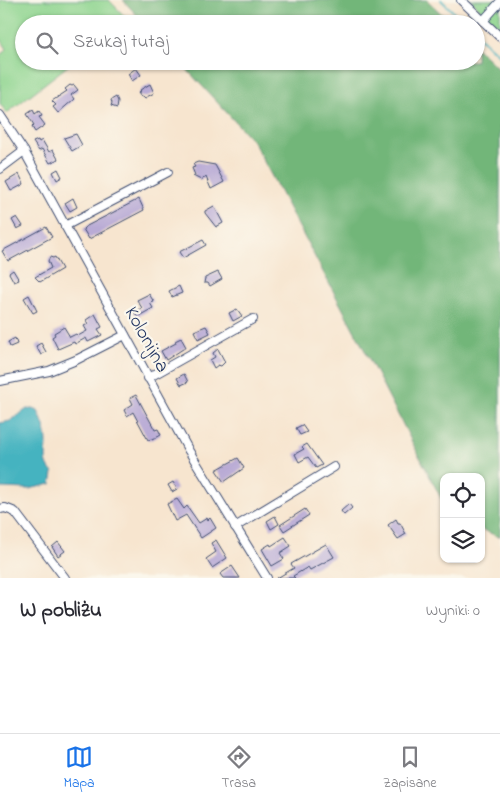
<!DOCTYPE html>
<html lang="pl">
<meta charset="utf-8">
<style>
:root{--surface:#fff;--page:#f7f7f7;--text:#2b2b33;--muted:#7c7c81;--line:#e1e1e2;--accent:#1a73e8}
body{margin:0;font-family:"Indie Flower",sans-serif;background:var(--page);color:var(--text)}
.controls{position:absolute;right:15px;bottom:15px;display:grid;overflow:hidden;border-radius:10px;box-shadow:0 1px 4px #0004}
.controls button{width:45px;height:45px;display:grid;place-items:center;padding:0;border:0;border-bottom:1px solid var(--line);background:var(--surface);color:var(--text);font:25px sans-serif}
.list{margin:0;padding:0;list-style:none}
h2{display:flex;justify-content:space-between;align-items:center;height:65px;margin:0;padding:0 20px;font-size:21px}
h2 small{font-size:16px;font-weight:400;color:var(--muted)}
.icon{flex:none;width:28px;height:28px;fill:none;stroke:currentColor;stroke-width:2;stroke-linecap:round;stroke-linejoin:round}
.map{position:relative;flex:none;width:500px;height:578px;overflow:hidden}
.search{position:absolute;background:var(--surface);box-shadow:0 1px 4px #0004;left:15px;right:15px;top:15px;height:55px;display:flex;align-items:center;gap:12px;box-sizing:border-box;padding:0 18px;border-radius:28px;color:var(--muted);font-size:19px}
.sheet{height:155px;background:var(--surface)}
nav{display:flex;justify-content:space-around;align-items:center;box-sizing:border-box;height:70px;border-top:1px solid var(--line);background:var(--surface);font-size:14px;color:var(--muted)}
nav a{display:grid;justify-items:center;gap:2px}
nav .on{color:var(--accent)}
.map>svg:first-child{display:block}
</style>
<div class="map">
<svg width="500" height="578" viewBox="0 0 500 578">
<rect width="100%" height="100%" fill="#fbf7ec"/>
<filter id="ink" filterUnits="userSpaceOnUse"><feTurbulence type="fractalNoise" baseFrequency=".02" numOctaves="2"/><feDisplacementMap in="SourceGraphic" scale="10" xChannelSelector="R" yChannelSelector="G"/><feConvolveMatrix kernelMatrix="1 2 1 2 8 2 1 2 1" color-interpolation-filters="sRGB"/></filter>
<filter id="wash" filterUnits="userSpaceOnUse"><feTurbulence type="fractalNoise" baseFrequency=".0096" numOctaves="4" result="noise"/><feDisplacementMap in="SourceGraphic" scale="20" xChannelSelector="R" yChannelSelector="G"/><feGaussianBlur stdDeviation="1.12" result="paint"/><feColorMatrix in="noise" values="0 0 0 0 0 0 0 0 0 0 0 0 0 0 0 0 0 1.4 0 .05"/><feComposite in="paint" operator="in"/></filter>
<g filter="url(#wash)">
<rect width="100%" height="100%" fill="#f7e5cf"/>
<!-- green -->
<g fill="#8dd48e" stroke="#548276">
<path d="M 0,0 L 109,0 L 132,24 L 24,24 L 24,61 L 74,61 L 7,113 L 0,104 L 0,55 L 7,49 L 0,38 Z"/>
<path d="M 470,0 L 500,0 L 500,28 Z"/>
</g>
<!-- forest -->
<g fill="#72b679" stroke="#46726c">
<path d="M 123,0 L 427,0 L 452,24 L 145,24 Z"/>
<path d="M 476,47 L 500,70 L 500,536 L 499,537 L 481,529 L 481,477 L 444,477 L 444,504 L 361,343 L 253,141 L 179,61 L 476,61 Z"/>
</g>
<!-- water -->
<path fill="#45b3c0" stroke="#30718f" d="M 27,409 L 34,409 L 38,411 C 41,418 45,426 46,434 C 50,451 40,459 53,473 L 51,484 L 29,489 L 0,488 L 0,423 L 10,421 Z"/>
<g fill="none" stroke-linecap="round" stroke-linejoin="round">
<!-- stream -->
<g stroke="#45b3c0" stroke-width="2">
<path d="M 441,0 L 466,24"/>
<path d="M 476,34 L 500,56"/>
</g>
</g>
<g id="blocks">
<!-- building -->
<g fill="#b9abd5">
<path d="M 136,68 L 141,75 L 132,81 L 128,74 Z"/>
<path d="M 150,84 L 154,93 L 145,98 L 143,96 L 141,97 L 138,93 L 141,91 L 140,90 Z"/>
<path d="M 70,85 L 72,86 L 74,85 L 78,90 L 71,95 L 74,99 L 58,113 L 53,107 L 56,105 L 52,101 L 67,91 L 65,89 Z"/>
<path d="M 116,97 L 118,101 L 117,108 L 111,106 L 112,103 L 111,100 Z"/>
<path d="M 33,110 L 35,114 L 39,111 L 42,116 L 39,117 L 45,125 L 35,132 L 32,127 L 34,125 L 27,114 Z"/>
<path d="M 76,134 L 82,145 L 72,151 L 64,138 Z"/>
<path d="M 38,140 L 39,142 L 42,140 L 49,152 L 53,150 L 58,159 L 50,163 L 42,149 L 39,151 L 33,142 Z"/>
<path d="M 198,162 L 215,165 L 224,182 L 211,189 L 206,177 L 201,180 L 193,176 L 195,175 L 192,168 L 195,167 L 193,164 Z"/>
<path d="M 58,169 L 62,177 L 57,180 L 53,172 Z"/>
<path d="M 19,174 L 24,184 L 11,191 L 6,182 Z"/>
<path d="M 73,198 L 77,207 L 70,211 L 65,203 Z"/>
<path d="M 139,199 L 144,210 L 89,239 L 83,229 L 85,227 Z"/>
<path d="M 214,206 L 223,223 L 216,227 L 205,213 L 205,211 Z"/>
<path d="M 17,217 L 23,226 L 17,229 L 12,220 Z"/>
<path d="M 46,227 L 52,237 L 8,261 L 2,251 Z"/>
<path d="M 203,240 L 206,245 L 183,258 L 179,252 Z"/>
<path d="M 50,257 L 53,258 L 55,257 L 62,269 L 40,282 L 35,277 L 51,268 L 48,261 Z"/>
<path d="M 13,270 L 19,280 L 14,282 L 9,273 Z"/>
<path d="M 218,272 L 222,279 L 210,286 L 208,283 L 204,283 L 205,278 Z"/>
<path d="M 179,286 L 182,293 L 172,297 L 169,291 Z"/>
<path d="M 149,294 L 154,302 L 150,303 L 153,308 L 137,317 L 134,312 L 142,308 L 137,300 Z"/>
<path d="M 29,295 L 37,311 L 33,313 L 24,298 Z"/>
<path d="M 237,309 L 242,316 L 233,321 L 229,313 Z"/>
<path d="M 95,314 L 102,327 L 98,329 L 102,335 L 88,342 L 86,338 L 75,344 L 74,342 L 58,349 L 52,337 L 55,335 L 54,333 L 64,327 L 70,337 L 76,334 L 78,336 L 87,331 L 84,326 L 88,324 L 86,320 Z"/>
<path d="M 206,326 L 210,333 L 198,339 L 194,331 Z"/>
<path d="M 15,338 L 17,344 L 10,347 L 8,342 Z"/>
<path d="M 181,338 L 186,347 L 166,360 L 161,351 L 176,343 L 175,341 Z"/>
<path d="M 41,343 L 46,352 L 41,355 L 36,346 Z"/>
<path d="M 154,345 L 158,351 L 151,355 L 148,348 Z"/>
<path d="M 218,349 L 225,362 L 221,366 L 218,365 L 214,368 L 210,360 L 215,357 L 213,353 Z"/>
<path d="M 184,374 L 188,382 L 181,385 L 177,378 Z"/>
<path d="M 136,395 L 155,430 L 158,429 L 161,435 L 152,440 L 152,439 L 148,440 L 133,412 L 127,416 L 124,410 L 133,404 L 130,398 Z"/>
<path d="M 302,425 L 307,432 L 300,435 L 296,428 Z"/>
<path d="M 307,444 L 322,465 L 316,468 L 308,457 L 299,462 L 295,454 L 304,449 L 302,447 Z"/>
<path d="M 238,458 L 244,468 L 224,482 L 216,470 Z"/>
<path d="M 173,482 L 177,489 L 172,492 L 168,485 Z"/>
<path d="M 177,499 L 184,509 L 187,506 L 199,523 L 207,518 L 208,520 L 210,518 L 216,528 L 201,538 L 186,515 L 175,521 L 167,504 Z"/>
<path d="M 349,504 L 352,508 L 344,515 L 341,511 Z"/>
<path d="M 305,509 L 309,515 L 284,531 L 280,525 Z"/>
<path d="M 275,516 L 279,524 L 271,529 L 267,521 Z"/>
<path d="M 396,519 L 398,523 L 400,523 L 406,534 L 398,539 L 388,525 Z"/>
<path d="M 285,537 L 291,546 L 280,553 L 284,559 L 272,566 L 262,549 L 270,544 L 271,546 Z"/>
<path d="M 216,540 L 227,558 L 212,568 L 206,559 L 216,552 L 211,543 Z"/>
<path d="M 58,542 L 65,551 L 58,556 L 52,547 Z"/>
<path d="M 326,544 L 334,557 L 310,570 L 308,567 L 293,576 L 295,578 L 277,578 L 294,568 L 291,564 Z"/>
<path d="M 232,566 L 240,578 L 223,578 L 220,574 Z"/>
</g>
</g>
</g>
<g filter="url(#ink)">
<use href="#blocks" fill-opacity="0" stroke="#3c4a6f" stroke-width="1"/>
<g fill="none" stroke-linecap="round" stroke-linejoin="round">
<defs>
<g id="minor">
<path d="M 461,0 L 500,37"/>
<path d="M 483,21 L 500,2"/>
<path d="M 0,115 L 24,151 L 189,451 L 267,578"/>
<path d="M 0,169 L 24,151"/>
<path d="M 65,226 L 168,172"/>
<path d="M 148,378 L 253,319"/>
<path d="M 0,381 L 49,371 L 76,360 L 125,335"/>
<path d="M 0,509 L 5,508 L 15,512 L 65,578"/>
<path d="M 235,527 L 334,467"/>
</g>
</defs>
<!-- minor casing -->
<use href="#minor" stroke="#3c4a6f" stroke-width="10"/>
<!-- minor -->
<use href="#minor" stroke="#fff" stroke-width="8"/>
</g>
</g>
<g text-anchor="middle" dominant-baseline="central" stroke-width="4.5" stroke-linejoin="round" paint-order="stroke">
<!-- street labels -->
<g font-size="20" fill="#1b2f5e" stroke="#fbf7ec">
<text transform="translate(146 340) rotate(61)">Kolonijna</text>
</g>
</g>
</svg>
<div class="controls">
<button><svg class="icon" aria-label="locate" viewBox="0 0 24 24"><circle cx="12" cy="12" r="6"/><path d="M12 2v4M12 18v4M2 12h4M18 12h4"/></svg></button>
<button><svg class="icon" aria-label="layers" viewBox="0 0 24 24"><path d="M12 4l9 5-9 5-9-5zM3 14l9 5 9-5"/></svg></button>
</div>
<div class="search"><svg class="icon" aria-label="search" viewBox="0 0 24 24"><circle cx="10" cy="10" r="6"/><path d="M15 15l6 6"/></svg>Szukaj tutaj</div>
</div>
<section class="sheet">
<h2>W pobliżu<small>Wyniki: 0</small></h2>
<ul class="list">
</ul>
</section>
<nav>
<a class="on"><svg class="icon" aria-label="map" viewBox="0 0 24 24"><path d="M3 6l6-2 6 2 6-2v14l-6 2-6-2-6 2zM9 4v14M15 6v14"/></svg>Mapa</a>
<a><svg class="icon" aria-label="directions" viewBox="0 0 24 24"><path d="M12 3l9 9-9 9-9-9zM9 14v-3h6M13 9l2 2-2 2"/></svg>Trasa</a>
<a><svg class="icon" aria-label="saved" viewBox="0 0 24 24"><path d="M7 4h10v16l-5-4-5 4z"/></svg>Zapisane</a>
</nav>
